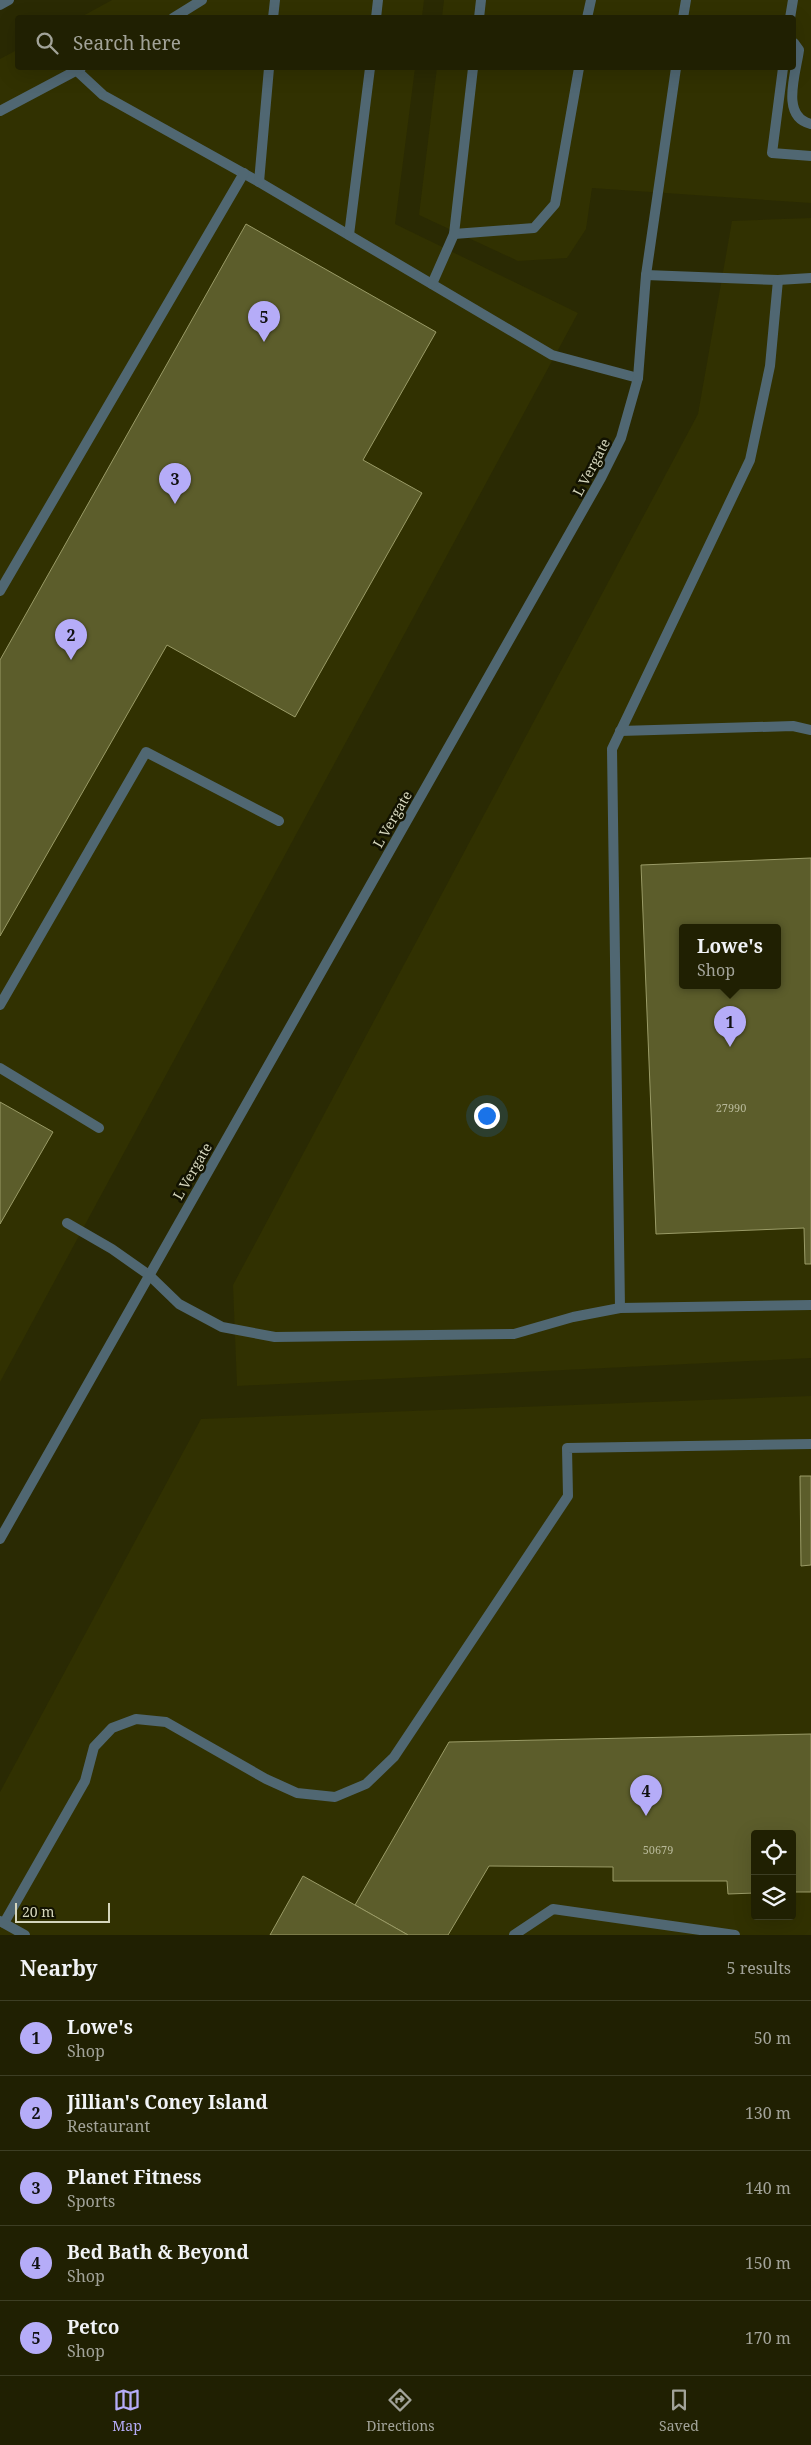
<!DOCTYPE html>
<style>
:root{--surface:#202002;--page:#28280c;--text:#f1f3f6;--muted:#a2a399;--line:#3d3e24;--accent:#b5acf8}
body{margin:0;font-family:"Noto Serif",serif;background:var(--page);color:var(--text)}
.controls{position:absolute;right:15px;bottom:15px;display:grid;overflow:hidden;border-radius:5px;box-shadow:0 5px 20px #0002}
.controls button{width:45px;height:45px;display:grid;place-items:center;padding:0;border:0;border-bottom:1px solid var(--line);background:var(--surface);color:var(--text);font:25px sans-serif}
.scale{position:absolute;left:15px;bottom:12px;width:95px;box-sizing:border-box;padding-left:5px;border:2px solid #d5d6bc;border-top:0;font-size:14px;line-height:18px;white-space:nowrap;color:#d5d6bc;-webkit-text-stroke:4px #121201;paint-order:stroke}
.you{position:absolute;left:486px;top:1115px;width:18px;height:18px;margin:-12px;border:4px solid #fff;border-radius:50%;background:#1a73e8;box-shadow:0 0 0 8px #1a73e833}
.badge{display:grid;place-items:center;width:32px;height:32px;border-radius:50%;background:var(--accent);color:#111;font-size:16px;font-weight:700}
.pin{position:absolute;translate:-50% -41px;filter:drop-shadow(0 1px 2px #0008)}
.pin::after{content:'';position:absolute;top:26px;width:18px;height:15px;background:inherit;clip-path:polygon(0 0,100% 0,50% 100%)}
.popup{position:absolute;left:679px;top:924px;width:102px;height:65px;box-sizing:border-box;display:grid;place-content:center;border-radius:5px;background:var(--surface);filter:drop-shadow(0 1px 4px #0005);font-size:16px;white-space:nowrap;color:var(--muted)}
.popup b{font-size:19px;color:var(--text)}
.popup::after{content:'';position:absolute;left:50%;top:100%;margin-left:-10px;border:10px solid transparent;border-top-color:var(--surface)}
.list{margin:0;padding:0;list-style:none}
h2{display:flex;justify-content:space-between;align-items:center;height:65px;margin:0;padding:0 20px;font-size:21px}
h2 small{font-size:16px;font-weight:400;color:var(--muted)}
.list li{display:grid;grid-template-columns:32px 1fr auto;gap:15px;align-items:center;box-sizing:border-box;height:75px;padding:0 20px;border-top:1px solid var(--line)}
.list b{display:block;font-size:19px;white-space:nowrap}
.list p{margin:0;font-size:16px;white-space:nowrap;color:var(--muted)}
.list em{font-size:16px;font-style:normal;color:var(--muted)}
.icon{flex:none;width:28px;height:28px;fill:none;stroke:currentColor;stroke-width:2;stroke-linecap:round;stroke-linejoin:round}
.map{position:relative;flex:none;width:811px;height:1935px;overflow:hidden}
.search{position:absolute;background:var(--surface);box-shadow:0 5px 20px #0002;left:15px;right:15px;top:15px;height:55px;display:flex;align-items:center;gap:12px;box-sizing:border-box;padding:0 18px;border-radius:5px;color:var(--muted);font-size:19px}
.sheet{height:440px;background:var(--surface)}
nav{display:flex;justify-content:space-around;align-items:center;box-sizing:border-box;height:70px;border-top:1px solid var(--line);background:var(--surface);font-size:14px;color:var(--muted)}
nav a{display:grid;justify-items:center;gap:2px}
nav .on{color:var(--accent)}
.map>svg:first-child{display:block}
</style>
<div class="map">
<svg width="811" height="1935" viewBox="0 0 811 1935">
<rect width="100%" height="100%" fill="#2a2a03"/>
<!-- built -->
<g fill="#313101" fill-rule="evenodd">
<path d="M 112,0 L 424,0 L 422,17 L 79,18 Z"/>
<path d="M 444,0 L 811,0 L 811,203 L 592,188 L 586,229 L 567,258 L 518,261 L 419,215 L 437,68 L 794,68 L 794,18 L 442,17 Z"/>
<path d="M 17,50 L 18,68 L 415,68 L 395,224 L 578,313 L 0,1382 L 0,59 Z"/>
<path d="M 811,218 L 811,1358 L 237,1386 L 233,1285 L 698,414 L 732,221 ZM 682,928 L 778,928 L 778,986 L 682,986 Z"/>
<path d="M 811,1396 L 811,1935 L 0,1935 L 0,1792 L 201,1419 ZM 755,1834 L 792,1834 L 792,1916 L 755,1916 Z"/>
</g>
<!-- building -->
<g fill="#5c5d2b" stroke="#9a9b67" fill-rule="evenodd">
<path d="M 246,224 L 436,332 L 363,460 L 422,493 L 295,717 L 167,645 L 0,936 L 0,660 Z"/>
<path d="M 811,858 L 811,1264 L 805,1264 L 804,1228 L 656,1234 L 641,865 ZM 682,928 L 778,928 L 778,986 L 682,986 Z"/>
<path d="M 0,1102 L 53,1132 L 0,1224 Z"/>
<path d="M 800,1476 L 811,1476 L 811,1565 L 801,1566 Z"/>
<path d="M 811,1734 L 811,1892 L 792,1892 L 792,1834 L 755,1834 L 755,1893 L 728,1894 L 727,1881 L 613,1881 L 613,1867 L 489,1866 L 448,1935 L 408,1935 L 355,1905 L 449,1742 Z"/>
<path d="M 303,1876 L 355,1905 L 408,1935 L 270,1935 Z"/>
</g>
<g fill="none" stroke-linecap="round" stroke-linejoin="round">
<!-- lane -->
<g stroke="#506772" stroke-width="10">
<path d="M 0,5 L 9,0"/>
<path d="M 173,18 L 202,0"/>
<path d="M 273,18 L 275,0"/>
<path d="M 376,18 L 378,0"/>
<path d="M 479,18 L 481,0"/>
<path d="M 587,18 L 591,0"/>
<path d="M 790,18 L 793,0"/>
<path d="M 794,43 L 799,50 C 796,73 780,117 811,124"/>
<path d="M 783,68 L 772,153 L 811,156"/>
<path d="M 76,70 L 103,95 L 259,182 L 552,355 L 638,378"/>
<path d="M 0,111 L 81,68"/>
<path d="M 259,182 L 269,68"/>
<path d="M 454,234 L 534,228 L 555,204 L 579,68"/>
<path d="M 349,235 L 370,68"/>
<path d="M 646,275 L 778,280 L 811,278"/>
<path d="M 432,284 L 454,234 L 473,68"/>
<path d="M 0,591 L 244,173"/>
<path d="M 620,731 L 793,726 L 811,730"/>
<path d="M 0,1005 L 146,752 L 279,821"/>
<path d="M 0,1068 L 99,1128"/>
<path d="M 67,1223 L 112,1249 L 149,1275 L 179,1304 L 222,1327 L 275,1337 L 514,1334 L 573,1317 L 620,1308 L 811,1305"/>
<path d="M 620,1308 L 612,749 L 750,460 L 770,366 L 778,280"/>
<path d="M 4,1923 L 85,1781 L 94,1747 L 112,1728 L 136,1719 L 166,1722 L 266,1779 L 297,1793 L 335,1797 L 366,1784 L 394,1757 L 568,1496 L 567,1448 L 811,1444"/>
<path d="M 514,1935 L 553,1909 L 735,1935"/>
</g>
<!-- street -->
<g stroke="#506772" stroke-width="10">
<path d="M 683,18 L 686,0"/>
<path d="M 0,1539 L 601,478 L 621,438 L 638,378 L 646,275 L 676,68"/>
<path d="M 0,1921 L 25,1935"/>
</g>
</g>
<g text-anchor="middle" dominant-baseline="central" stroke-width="5" stroke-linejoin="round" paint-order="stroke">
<!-- number labels -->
<g font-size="11" fill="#b7b898">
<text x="731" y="1107">27990</text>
<text x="658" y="1849">50679</text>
</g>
<!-- street labels -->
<g font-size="14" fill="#d5d6bc" stroke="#121201">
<text transform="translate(591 467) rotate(-62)">L Vergate</text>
<text transform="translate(392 819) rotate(-60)">L Vergate</text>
<text transform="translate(192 1171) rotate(-60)">L Vergate</text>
</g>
</g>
</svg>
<div class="controls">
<button><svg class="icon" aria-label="locate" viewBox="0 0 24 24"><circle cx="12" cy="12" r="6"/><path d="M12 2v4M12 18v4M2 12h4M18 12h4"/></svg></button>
<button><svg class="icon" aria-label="layers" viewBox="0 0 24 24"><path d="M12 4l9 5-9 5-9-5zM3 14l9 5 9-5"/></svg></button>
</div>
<div class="scale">20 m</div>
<div class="you"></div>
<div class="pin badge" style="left:730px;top:1047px">1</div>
<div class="popup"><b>Lowe's</b>Shop</div>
<div class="pin badge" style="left:71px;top:660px">2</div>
<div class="pin badge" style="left:175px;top:504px">3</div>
<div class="pin badge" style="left:646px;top:1816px">4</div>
<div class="pin badge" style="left:264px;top:342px">5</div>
<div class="search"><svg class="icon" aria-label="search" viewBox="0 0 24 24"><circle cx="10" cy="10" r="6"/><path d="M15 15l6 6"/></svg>Search here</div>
</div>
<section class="sheet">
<h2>Nearby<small>5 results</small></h2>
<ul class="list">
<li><span class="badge">1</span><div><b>Lowe's</b><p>Shop</p></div><em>50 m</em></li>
<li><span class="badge">2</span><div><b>Jillian's Coney Island</b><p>Restaurant</p></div><em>130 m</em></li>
<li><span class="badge">3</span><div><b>Planet Fitness</b><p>Sports</p></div><em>140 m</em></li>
<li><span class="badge">4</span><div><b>Bed Bath &amp; Beyond</b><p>Shop</p></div><em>150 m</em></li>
<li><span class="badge">5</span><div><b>Petco</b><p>Shop</p></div><em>170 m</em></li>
</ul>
</section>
<nav>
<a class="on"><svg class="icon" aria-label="map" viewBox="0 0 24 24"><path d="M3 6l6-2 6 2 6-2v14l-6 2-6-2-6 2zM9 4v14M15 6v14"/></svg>Map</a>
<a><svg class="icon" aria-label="directions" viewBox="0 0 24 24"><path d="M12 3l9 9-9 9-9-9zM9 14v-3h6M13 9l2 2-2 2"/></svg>Directions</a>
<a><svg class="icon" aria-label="saved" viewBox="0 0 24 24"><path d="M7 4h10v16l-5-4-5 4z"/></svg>Saved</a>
</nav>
